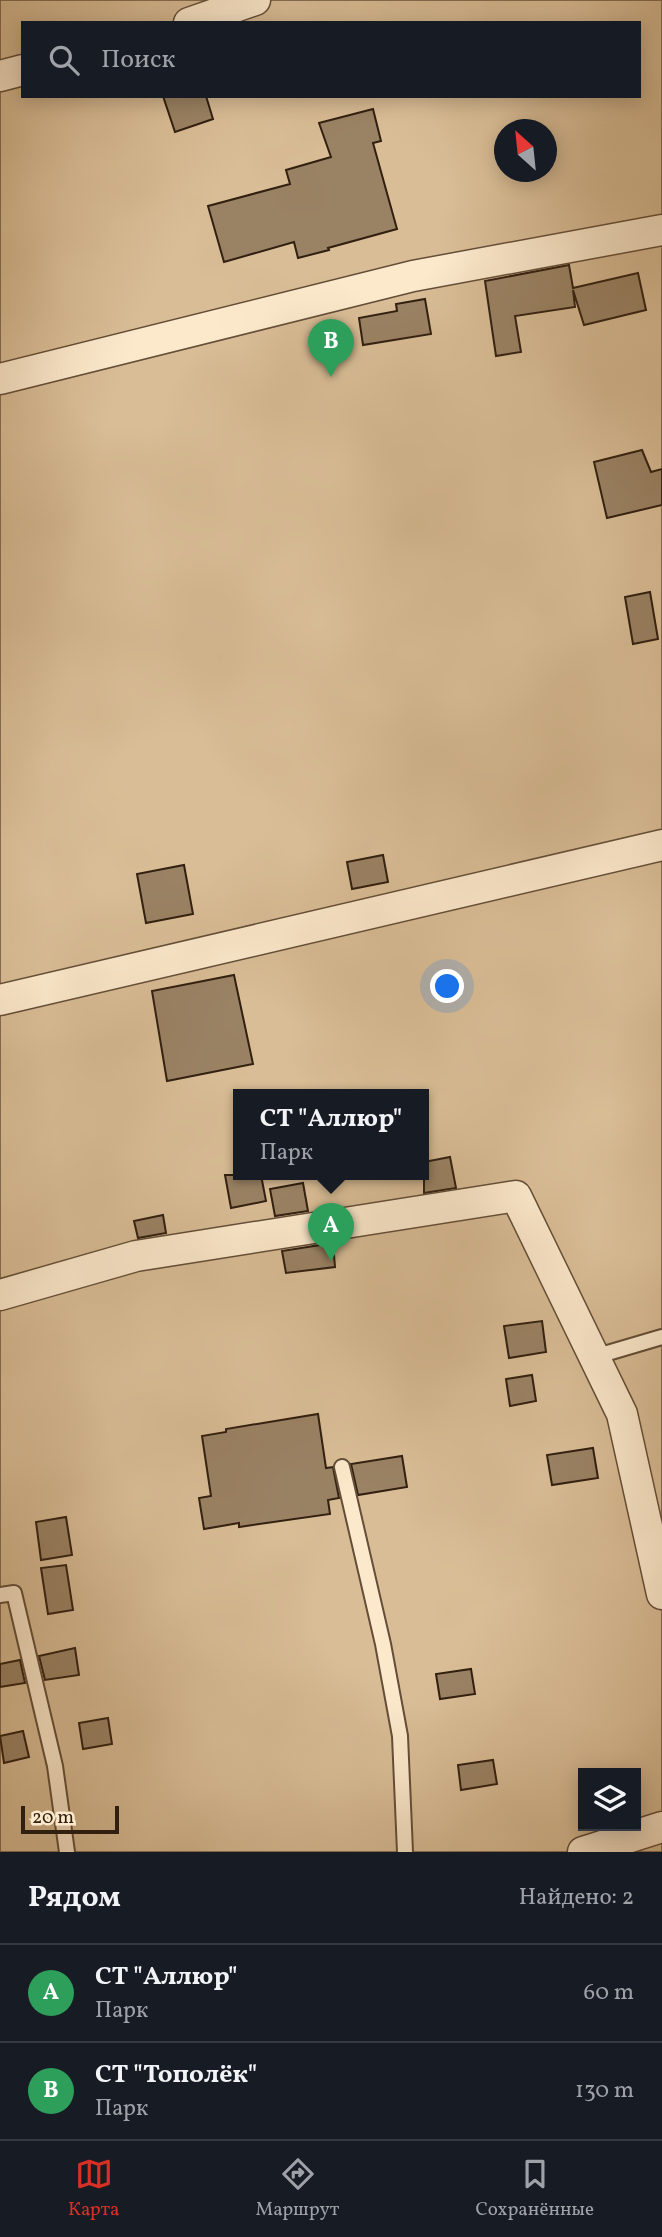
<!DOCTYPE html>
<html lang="ru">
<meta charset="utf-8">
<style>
:root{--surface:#171b24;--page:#242831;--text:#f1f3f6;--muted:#9ea1a6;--line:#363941;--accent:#d93025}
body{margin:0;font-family:Vollkorn,serif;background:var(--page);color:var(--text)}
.controls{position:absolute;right:21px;bottom:21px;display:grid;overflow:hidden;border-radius:0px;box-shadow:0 4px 18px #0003}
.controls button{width:63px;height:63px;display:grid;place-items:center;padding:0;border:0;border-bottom:2px solid var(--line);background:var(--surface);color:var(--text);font:35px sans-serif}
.compass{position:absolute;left:494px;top:119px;width:63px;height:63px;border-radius:50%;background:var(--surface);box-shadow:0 4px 18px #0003;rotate:333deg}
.scale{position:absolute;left:21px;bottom:18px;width:98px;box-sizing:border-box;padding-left:7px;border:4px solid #311f10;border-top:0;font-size:19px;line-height:24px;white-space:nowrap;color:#311f10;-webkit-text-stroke:5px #fce9cc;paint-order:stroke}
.you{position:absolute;left:448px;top:987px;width:24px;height:24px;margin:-18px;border:5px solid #fff;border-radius:50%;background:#1a73e8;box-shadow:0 0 0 10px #1a73e833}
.badge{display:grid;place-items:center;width:46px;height:46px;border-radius:50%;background:var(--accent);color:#fff;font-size:23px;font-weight:700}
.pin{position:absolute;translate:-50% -58px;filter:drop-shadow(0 2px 4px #0008)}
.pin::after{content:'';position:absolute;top:37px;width:24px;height:21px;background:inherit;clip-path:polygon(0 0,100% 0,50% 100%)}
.popup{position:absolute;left:233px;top:1089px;width:196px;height:91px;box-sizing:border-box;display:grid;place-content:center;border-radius:0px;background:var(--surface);filter:drop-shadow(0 2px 5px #0005);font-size:23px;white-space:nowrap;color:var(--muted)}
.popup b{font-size:26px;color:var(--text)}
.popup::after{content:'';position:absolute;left:50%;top:100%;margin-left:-14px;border:14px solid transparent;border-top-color:var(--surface)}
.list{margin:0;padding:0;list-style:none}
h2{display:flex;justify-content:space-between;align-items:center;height:91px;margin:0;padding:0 28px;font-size:30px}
h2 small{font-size:23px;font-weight:400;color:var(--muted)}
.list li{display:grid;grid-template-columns:46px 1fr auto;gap:21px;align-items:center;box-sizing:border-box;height:98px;padding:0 28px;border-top:2px solid var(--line)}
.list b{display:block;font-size:26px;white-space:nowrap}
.list p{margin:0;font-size:23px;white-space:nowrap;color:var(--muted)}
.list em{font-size:23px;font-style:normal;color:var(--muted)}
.icon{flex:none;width:38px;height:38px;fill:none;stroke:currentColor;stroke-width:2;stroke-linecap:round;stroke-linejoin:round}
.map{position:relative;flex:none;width:662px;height:1852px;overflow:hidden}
.search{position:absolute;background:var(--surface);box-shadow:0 4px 18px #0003;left:21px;right:21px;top:21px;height:77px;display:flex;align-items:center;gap:18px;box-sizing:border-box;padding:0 24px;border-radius:0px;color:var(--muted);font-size:26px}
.sheet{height:287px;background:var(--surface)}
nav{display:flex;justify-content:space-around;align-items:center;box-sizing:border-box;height:98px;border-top:2px solid var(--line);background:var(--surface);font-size:19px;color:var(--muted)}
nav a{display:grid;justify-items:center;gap:4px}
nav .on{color:var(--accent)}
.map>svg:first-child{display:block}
</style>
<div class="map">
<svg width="662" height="1852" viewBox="0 0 662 1852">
<rect width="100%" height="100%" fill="#fbddb1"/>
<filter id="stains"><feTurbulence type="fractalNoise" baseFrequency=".00286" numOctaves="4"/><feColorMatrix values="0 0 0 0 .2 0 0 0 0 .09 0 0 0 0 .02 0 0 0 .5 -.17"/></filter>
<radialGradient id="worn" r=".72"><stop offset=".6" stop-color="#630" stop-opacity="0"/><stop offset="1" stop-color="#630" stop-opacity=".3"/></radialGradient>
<!-- green -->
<path fill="#d9bd96" stroke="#856e53" stroke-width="2" fill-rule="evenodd" d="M 0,0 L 662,0 L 662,1852 L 0,1852 ZM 23,23 L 639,23 L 639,96 L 23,96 ZM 504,130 L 546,130 L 546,172 L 504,172 ZM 238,1095 L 424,1095 L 424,1175 L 238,1175 ZM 583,1773 L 636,1773 L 636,1826 L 583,1826 Z"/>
<!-- building -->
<g fill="#9a8264" stroke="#311f10" stroke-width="2">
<path d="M 163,96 L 206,96 L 213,119 L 175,132 Z"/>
<path d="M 373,109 L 381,141 L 373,143 L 397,229 L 328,248 L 329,250 L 298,258 L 294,242 L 224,262 L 208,206 L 290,184 L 286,170 L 331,157 L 319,123 Z"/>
<path d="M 569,265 L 573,288 L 638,273 L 646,310 L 584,325 L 573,290 L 575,307 L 515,316 L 521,352 L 496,356 L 485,281 Z"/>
<path d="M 425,299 L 431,334 L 363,345 L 359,318 L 397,311 L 396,304 Z"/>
<path d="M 642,450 L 651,472 L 662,469 L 662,505 L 607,518 L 594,462 Z"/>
<path d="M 650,592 L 658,639 L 633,644 L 625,597 Z"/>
<path d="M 383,855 L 388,882 L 352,889 L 347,862 Z"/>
<path d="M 184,865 L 193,914 L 146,923 L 137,874 Z"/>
<path d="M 234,975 L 253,1064 L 167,1081 L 152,991 Z"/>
<path d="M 450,1157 L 456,1188 L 424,1193 L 424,1162 Z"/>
<path d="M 225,1175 L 261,1175 L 266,1201 L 231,1208 Z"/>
<path d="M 303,1183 L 308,1211 L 275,1216 L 270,1189 Z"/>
<path d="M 163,1215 L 166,1233 L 138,1238 L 134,1221 Z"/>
<path d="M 333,1243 L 335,1267 L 286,1273 L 282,1251 Z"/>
<path d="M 542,1321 L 546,1352 L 509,1358 L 504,1326 Z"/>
<path d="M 532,1375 L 536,1401 L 510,1406 L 506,1379 Z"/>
<path d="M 318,1414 L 326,1468 L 333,1467 L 339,1498 L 328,1500 L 330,1514 L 239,1527 L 239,1523 L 204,1529 L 199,1498 L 211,1496 L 202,1436 L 226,1432 L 226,1429 Z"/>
<path d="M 593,1448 L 598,1478 L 552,1485 L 547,1455 Z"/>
<path d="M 402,1456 L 407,1487 L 358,1495 L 351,1464 Z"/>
<path d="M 66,1517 L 72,1555 L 41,1560 L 36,1522 Z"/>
<path d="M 66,1565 L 73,1610 L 48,1614 L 41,1568 Z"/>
<path d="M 75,1648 L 79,1675 L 45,1680 L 39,1656 Z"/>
<path d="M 20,1660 L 25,1683 L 0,1687 L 0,1664 Z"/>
<path d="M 471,1669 L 475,1694 L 440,1699 L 436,1674 Z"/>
<path d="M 108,1718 L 112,1744 L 83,1749 L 79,1723 Z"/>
<path d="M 23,1731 L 29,1757 L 4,1763 L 0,1736 Z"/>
<path d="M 493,1760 L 497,1784 L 461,1790 L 458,1765 Z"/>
</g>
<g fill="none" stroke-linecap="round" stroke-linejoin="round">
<defs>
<g id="service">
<path d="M 594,1357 L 662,1337"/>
<path d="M 342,1467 L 383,1644 L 400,1736 L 405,1852"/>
<path d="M 0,1595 L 14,1593 L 55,1766 L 67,1852"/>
</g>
<g id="minor">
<path d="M 189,23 L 255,0"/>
<path d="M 0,76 L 23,70"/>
<path d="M 0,379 L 413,276 L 662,230"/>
<path d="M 0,1000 L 662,845"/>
<path d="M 0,1295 L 136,1256 L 516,1196 L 622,1414 L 662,1594"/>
<path d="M 583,1852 L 662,1827"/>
</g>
</defs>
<!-- service casing -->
<use href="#service" stroke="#644e38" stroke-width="18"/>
<!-- minor casing -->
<use href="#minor" stroke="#644e38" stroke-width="33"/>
<!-- service -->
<use href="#service" stroke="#fce9cc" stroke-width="14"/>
<!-- minor -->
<use href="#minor" stroke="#fce9cc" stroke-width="30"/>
</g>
<rect width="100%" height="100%" filter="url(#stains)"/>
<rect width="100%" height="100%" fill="url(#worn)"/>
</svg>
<div class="controls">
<button><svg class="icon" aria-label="layers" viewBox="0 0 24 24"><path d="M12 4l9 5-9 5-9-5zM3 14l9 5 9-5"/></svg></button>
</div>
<svg class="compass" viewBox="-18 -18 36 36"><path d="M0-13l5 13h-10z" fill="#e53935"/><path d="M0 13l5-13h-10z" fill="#9ea1a6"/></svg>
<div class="scale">20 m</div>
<div class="you"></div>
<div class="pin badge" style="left:331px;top:1261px;background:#2e9e5b">A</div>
<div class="popup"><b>СТ &quot;Аллюр&quot;</b>Парк</div>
<div class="pin badge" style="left:331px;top:377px;background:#2e9e5b">B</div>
<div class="search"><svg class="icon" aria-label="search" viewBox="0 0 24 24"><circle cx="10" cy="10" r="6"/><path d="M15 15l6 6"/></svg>Поиск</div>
</div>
<section class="sheet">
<h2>Рядом<small>Найдено: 2</small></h2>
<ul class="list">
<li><span class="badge" style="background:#2e9e5b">A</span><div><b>СТ &quot;Аллюр&quot;</b><p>Парк</p></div><em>60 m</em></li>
<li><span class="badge" style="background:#2e9e5b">B</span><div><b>СТ &quot;Тополёк&quot;</b><p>Парк</p></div><em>130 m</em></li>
</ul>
</section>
<nav>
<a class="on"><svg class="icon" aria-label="map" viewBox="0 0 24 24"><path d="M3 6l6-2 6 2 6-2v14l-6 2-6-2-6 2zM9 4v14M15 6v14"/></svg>Карта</a>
<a><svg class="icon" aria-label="directions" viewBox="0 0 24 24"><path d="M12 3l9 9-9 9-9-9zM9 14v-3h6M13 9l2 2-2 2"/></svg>Маршрут</a>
<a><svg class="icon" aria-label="saved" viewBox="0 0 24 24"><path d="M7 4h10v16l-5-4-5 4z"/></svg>Сохранённые</a>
</nav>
